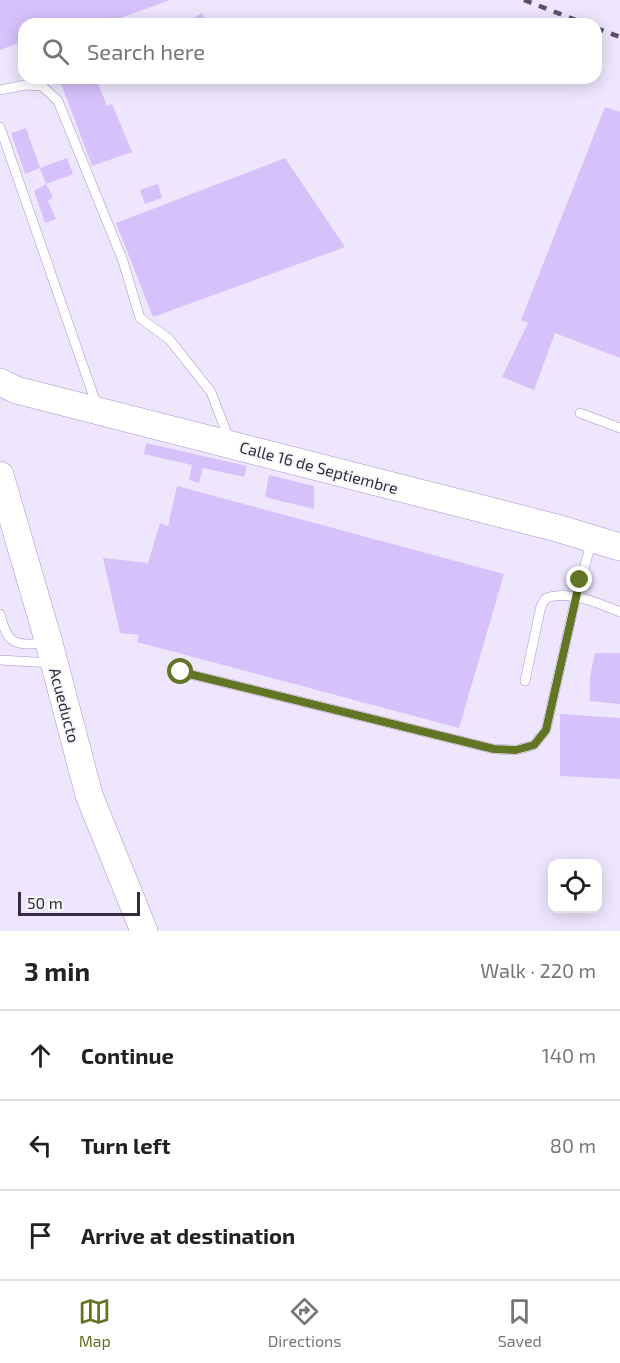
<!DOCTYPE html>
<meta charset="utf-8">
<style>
:root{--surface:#fff;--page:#f2f2f2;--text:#222;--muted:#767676;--line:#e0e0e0;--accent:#627524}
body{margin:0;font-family:"Exo 2",sans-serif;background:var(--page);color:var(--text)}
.controls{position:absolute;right:18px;bottom:18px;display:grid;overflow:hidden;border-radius:12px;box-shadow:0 3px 15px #0003}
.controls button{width:54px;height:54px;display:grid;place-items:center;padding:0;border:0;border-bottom:2px solid var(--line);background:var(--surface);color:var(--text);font:30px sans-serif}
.scale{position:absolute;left:18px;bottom:15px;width:122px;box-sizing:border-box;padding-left:6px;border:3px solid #342b41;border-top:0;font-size:16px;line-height:21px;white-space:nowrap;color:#342b41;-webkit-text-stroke:4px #f8f8f8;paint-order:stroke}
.stop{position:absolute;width:18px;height:18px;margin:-14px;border:4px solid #627524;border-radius:50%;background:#fff}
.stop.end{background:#627524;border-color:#fff;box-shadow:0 2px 6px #0008}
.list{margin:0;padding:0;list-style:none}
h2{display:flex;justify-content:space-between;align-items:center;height:78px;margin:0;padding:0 24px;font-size:26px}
h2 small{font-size:20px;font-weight:400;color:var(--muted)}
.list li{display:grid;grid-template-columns:39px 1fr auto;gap:18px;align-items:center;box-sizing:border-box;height:90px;padding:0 24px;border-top:2px solid var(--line)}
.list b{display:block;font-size:22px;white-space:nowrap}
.list em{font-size:20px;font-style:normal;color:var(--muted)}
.icon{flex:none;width:33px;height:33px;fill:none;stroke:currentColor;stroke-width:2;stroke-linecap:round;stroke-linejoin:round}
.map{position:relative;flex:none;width:620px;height:931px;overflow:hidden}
.search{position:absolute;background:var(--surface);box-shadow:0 3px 15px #0003;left:18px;right:18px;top:18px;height:66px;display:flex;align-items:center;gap:15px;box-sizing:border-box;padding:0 21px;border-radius:18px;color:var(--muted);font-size:22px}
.sheet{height:348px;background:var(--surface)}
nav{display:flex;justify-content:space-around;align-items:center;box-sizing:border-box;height:84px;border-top:2px solid var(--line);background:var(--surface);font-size:16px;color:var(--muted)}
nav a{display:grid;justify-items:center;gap:3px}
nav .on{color:var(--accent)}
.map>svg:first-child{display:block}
</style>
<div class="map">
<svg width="620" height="931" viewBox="0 0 620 931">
<rect width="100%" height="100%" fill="#eee6fd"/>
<!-- building -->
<g fill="#d6c1fb">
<path d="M 0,0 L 170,0 L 104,24 L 24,24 L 24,41 L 0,50 Z"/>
<path d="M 202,13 L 208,24 L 195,24 L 192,19 Z"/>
<path d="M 59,78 L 96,78 L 107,106 L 112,104 L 132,152 L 92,166 Z"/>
<path d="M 605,107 L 620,112 L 620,358 L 555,333 L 534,390 L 502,377 L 528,323 L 521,320 Z"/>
<path d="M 26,128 L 40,168 L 25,174 L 11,133 Z"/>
<path d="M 67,158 L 73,174 L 46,184 L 40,168 Z"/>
<path d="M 285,158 L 345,247 L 153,317 L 116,223 Z"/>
<path d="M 46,184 L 53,197 L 48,201 L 56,219 L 45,223 L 34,191 Z"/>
<path d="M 158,184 L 162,198 L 145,204 L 140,190 Z"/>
<path d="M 146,443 L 247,466 L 244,477 L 203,468 L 199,483 L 189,480 L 192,465 L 144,454 Z"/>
<path d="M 269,475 L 314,486 L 314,509 L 265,497 Z"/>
<path d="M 177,486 L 504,574 L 459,728 L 137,642 L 139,635 L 120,633 L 103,558 L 148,563 L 160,523 L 168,526 Z"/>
<path d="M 595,653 L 620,653 L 620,704 L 590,701 L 590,677 Z"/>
<path d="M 560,714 L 620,718 L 620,779 L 560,776 Z"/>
</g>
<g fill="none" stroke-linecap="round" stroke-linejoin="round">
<defs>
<g id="lane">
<path d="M 0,90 L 25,85 L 42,86 L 58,101 L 123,261 L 140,318 L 169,339 L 211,392 L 229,439"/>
<path d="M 0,127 L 97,406"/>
<path d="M 580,413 L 620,428"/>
<path d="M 0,614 C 8,647 16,645 47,643"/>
<path d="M 0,660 L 52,663"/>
<path d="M 181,672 L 494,749 L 516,750 L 534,745 L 546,730 L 576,597 L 592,540"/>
<path d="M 525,681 L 541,606 L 546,598 C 569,590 599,603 620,612"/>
</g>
<g id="secondary">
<path d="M 0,382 L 16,390 L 557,528 L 620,547"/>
<path d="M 0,475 L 49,643 L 89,795 L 144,931"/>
</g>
</defs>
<!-- lane casing -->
<use href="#lane" stroke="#a792c9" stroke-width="10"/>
<!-- secondary casing -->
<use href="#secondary" stroke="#a792c9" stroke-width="28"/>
<!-- lane -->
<use href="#lane" stroke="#fff" stroke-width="9"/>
<!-- secondary -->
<use href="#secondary" stroke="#fff" stroke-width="27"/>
<!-- rail -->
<g stroke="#5b5268" stroke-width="4.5" stroke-dasharray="8 8" stroke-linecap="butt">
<path d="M 524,0 L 586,24"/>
<path d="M 596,28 L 620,37"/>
</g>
</g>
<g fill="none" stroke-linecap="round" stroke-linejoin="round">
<!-- route -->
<path stroke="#627524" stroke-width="8" d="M 181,672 L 494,749 L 516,750 L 534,745 L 546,730 L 580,580"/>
</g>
<g text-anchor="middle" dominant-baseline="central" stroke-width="4.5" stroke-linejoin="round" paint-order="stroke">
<!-- street labels -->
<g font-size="16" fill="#342b41" stroke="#f8f8f8">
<text transform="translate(319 467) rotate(15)">Calle 16 de Septiembre</text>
<text transform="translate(65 705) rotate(75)">Acueducto</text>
</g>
</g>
</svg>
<div class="controls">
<button><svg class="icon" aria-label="locate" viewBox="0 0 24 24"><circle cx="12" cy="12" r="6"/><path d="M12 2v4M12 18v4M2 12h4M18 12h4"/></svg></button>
</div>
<div class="scale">50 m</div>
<div class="stop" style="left:181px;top:672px"></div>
<div class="stop end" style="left:580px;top:580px"></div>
<div class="search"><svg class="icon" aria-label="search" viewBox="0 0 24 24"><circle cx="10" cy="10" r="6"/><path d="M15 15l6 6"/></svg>Search here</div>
</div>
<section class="sheet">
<h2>3 min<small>Walk · 220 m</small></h2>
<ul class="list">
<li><svg class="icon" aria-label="ahead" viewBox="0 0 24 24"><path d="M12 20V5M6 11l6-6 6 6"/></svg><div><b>Continue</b></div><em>140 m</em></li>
<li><svg class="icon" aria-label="left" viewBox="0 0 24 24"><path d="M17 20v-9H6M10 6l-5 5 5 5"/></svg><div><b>Turn left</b></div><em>80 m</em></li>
<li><svg class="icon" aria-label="arrive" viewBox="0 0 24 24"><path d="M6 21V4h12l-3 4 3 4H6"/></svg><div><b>Arrive at destination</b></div></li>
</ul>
</section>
<nav>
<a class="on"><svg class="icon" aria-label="map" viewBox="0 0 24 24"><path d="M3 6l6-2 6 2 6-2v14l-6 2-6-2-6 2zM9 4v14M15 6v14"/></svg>Map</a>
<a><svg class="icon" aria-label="directions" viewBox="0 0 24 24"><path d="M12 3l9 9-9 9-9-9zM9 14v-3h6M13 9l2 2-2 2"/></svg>Directions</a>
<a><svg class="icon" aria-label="saved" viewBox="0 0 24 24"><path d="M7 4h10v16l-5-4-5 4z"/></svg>Saved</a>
</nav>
